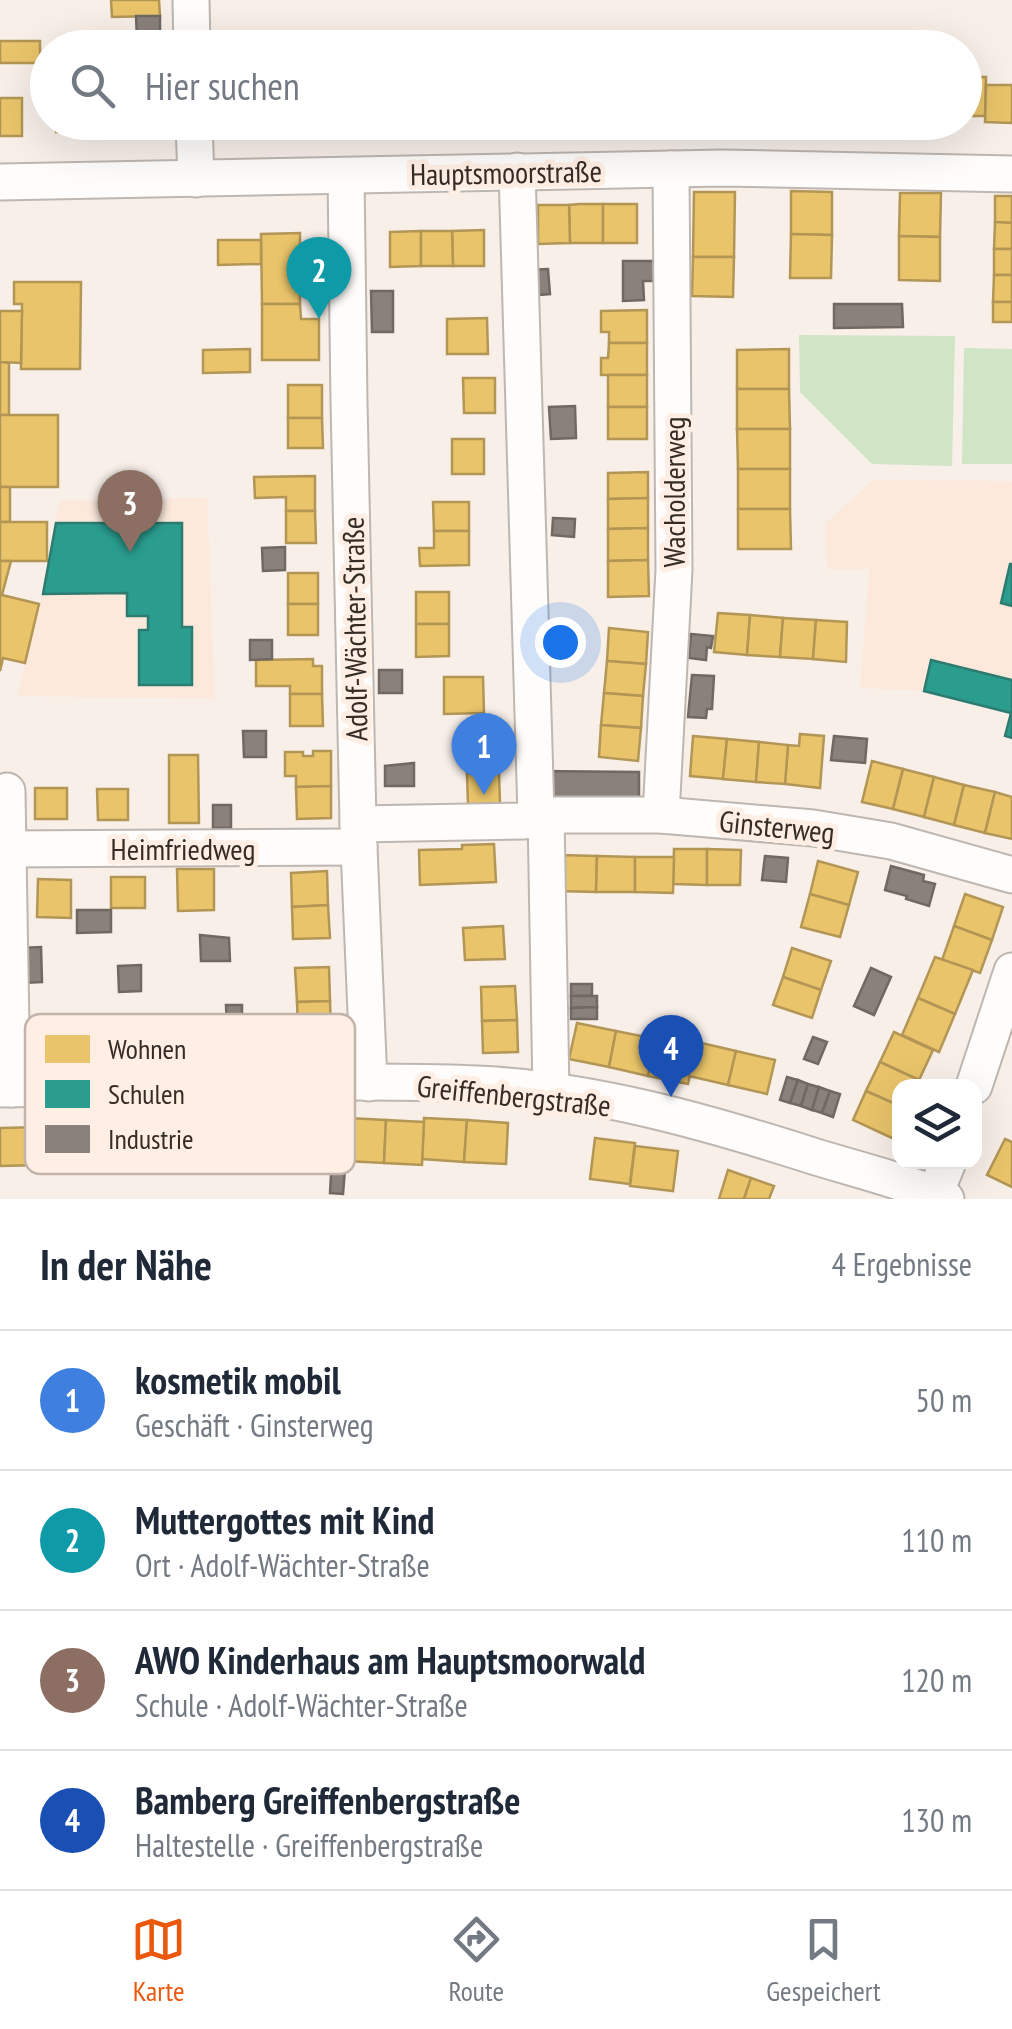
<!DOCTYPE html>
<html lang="de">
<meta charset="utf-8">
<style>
:root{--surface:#fff;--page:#f6f6f7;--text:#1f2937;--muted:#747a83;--line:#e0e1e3;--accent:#ea580c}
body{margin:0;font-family:"PT Sans Narrow",sans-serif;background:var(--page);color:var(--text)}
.controls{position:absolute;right:30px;bottom:30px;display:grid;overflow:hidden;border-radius:20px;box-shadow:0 10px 40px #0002}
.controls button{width:90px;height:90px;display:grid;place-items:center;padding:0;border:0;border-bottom:2px solid var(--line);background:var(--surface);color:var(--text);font:50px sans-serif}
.you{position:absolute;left:560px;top:642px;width:35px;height:35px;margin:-25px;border:8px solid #fff;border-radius:50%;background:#1a73e8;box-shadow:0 0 0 15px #1a73e833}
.badge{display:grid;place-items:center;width:65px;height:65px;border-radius:50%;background:var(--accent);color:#fff;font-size:32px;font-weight:700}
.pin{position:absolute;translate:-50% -82px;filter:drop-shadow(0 2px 5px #0008)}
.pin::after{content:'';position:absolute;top:52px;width:35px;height:30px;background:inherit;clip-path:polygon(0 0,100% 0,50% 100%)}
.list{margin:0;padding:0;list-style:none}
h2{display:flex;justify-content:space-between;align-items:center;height:130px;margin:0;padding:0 40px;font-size:42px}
h2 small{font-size:32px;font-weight:400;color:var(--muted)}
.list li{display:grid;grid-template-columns:65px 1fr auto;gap:30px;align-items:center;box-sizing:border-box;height:140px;padding:0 40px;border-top:2px solid var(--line)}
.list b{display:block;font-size:38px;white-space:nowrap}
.list p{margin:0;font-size:32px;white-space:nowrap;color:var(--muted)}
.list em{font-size:32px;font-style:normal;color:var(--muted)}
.icon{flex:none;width:55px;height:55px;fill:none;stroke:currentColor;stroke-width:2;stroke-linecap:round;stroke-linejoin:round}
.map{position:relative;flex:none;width:1012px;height:1199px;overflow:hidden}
.search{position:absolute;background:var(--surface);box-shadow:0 10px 40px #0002;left:30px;right:30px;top:30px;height:110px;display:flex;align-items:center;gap:25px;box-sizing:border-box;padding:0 35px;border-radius:55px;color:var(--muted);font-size:38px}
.sheet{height:690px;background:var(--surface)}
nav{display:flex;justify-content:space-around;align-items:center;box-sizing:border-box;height:140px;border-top:2px solid var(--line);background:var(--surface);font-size:28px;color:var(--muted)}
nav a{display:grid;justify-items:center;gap:5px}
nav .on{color:var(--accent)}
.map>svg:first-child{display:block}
</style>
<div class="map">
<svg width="1012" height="1199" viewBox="0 0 1012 1199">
<rect width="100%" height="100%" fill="#f8efe9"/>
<!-- built -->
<g fill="#fce9dc">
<path d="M 873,480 L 1012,481 L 1012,738 L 1005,736 L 1011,713 L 924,691 L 860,688 L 869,569 L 827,569 L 825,524 Z"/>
<path d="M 207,498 L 215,699 L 17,696 L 41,602 L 59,501 Z"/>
</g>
<!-- green -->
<g fill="#d0e4c6">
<path d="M 799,335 L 955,336 L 952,466 L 872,464 L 800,392 Z"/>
<path d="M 964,348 L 1012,349 L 1012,464 L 962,464 Z"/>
</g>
<!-- homes -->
<g fill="#e9c46a" stroke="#b39656" stroke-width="2.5">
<path d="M 111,0 L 159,0 L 160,16 L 112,17 Z"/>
<rect x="0" y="41" width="40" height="22"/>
<path d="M 964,77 L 986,77 L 985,116 L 964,116 Z"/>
<path d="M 986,85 L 1012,85 L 1012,123 L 985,122 Z"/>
<rect x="0" y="98" width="22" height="38"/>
<rect x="56" y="122" width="35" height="10"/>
<rect x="91" y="122" width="36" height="10"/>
<rect x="127" y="122" width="35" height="10"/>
<path d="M 225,122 L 301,122 L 301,136 L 225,137 Z"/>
<rect x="301" y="122" width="76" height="14"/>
<rect x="406" y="122" width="76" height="10"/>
<path d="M 482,122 L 558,122 L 558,131 L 482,132 Z"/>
<path d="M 791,191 L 832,192 L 832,235 L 791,234 Z"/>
<path d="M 694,192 L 735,192 L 734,257 L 693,257 Z"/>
<path d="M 900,193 L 941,193 L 940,237 L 899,236 Z"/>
<path d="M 995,196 L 1012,196 L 1012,223 L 995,222 Z"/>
<path d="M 580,204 L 603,204 L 603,243 L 570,243 L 569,205 Z"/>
<rect x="603" y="204" width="34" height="39"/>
<path d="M 538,205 L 569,205 L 570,243 L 538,244 Z"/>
<path d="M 995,222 L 1012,223 L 1012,249 L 994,249 Z"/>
<path d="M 484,230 L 484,266 L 453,266 L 452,231 Z"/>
<path d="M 421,231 L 421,266 L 390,267 L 390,232 Z"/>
<path d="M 421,231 L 452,231 L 453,266 L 421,266 Z"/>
<path d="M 300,233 L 300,304 L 262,304 L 261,234 Z"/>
<path d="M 791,234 L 832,235 L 831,278 L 790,278 Z"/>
<path d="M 899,236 L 940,237 L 940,281 L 899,280 Z"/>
<path d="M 218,240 L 261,240 L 261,264 L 218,265 Z"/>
<rect x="994" y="249" width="18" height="26"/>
<path d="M 693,257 L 734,257 L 733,297 L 692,296 Z"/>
<path d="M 994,275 L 1012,275 L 1012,302 L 993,302 Z"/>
<path d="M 14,282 L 81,282 L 80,369 L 21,369 L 22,304 L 14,304 Z"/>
<rect x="993" y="302" width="19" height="20"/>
<path d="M 262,304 L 300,304 L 301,319 L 319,319 L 319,360 L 262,360 Z"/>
<path d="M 647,310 L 647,343 L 609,343 L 609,332 L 601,332 L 601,311 Z"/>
<path d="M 0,311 L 22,311 L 21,363 L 0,362 Z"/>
<path d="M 487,318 L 488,354 L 447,354 L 447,319 Z"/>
<path d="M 609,343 L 647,343 L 647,375 L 601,375 L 601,358 L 608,358 Z"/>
<path d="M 250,349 L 250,372 L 203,373 L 203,350 Z"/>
<path d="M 789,349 L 789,389 L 737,389 L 737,350 Z"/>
<path d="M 0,362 L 9,363 L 9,415 L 0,415 Z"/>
<rect x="608" y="375" width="39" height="32"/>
<path d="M 463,378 L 495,378 L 495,413 L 464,413 Z"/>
<rect x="288" y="385" width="34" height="33"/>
<path d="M 737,389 L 789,389 L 790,429 L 737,429 Z"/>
<rect x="608" y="407" width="39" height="32"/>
<rect x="0" y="415" width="58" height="72"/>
<path d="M 288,418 L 322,418 L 323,448 L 288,448 Z"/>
<path d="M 737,429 L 790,429 L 790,469 L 738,469 Z"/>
<rect x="452" y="439" width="32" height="35"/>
<rect x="738" y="469" width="52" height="40"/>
<path d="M 648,472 L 648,498 L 608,499 L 608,473 Z"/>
<path d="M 315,476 L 315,511 L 286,511 L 286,497 L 255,498 L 254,477 Z"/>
<rect x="0" y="487" width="10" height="35"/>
<path d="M 648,498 L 648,528 L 608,529 L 608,499 Z"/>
<path d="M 433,502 L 469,502 L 469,531 L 434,531 Z"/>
<path d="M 738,509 L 790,509 L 791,549 L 738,549 Z"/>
<path d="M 286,511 L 315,511 L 316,543 L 286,543 Z"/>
<rect x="0" y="522" width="47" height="39"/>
<path d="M 648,528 L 648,560 L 608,561 L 608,529 Z"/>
<path d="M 434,531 L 469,531 L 469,565 L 420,566 L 419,548 L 434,548 Z"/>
<path d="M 648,560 L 649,596 L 608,597 L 608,561 Z"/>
<path d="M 0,561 L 11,561 L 2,595 L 39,604 L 25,663 L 3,658 L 0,671 Z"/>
<rect x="288" y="573" width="30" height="31"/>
<rect x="416" y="592" width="33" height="32"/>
<rect x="288" y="604" width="30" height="31"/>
<path d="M 718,613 L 750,615 L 747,655 L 714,652 Z"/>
<path d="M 750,615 L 783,618 L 780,657 L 747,655 Z"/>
<path d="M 783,618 L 816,620 L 813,659 L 780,657 Z"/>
<path d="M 816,620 L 847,622 L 846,662 L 813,659 Z"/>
<path d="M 416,624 L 449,624 L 449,656 L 416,657 Z"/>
<path d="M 609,628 L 648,632 L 646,664 L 607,661 Z"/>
<path d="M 313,659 L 313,666 L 322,666 L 322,694 L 290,694 L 290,686 L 256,686 L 256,660 Z"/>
<path d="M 607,661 L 646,664 L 643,696 L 604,693 Z"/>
<path d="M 444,677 L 483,677 L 484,713 L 444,714 Z"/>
<path d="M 604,693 L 643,696 L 641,728 L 601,725 Z"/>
<path d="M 290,694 L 322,694 L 323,726 L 290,726 Z"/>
<path d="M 601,725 L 641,728 L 638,761 L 599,757 Z"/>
<path d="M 800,734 L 824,736 L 820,788 L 785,784 L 788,745 L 799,746 Z"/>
<path d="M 693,736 L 727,739 L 723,779 L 690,776 Z"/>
<path d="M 497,739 L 499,773 L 467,774 L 465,741 Z"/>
<path d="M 727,739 L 759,742 L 756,782 L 723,779 Z"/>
<path d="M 759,742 L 788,745 L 785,784 L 756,782 Z"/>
<path d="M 313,751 L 331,751 L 331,786 L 296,787 L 296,776 L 285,776 L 285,752 L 303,752 L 303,756 L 313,756 Z"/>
<path d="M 169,755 L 198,755 L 199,823 L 169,823 Z"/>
<path d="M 872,761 L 903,769 L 893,809 L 862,802 Z"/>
<path d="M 903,769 L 934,777 L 924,817 L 893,809 Z"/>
<path d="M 499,773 L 500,803 L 468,805 L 467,774 Z"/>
<path d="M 934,777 L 964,785 L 954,825 L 924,817 Z"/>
<path d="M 964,785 L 995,792 L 985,833 L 954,825 Z"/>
<path d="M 331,786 L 331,818 L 297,819 L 296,787 Z"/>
<rect x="35" y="788" width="32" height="31"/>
<path d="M 97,789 L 128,789 L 128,820 L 98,820 Z"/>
<path d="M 995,792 L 1012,797 L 1012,839 L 985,833 Z"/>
<path d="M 494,844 L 496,882 L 420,885 L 419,850 L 462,849 L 462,845 Z"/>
<path d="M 674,849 L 707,849 L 707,885 L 673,884 Z"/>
<path d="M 707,849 L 741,850 L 740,885 L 707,885 Z"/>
<path d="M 558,855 L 597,856 L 596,892 L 557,891 Z"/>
<path d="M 597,856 L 635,857 L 635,892 L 596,892 Z"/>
<path d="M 635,857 L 674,857 L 673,893 L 635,892 Z"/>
<path d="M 818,861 L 858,872 L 849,905 L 810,894 Z"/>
<path d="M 177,869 L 214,869 L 214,910 L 178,911 Z"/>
<path d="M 327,871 L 328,905 L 292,907 L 291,873 Z"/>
<rect x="111" y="877" width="34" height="31"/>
<path d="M 38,879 L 71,880 L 71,918 L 37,917 Z"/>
<path d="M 810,894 L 849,905 L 840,937 L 801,927 Z"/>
<path d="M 965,894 L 1003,907 L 992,940 L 954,926 Z"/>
<path d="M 328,905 L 330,938 L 293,939 L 292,907 Z"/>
<path d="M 503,926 L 505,959 L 465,960 L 463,928 Z"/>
<path d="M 954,926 L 992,940 L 980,973 L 942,960 Z"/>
<path d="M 792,948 L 831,961 L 821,990 L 783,977 Z"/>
<path d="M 935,957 L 973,970 L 955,1014 L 918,998 Z"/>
<path d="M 329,967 L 330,1001 L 297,1002 L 295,968 Z"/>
<path d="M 783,977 L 821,990 L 812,1018 L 773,1005 Z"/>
<path d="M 515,986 L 517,1020 L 482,1021 L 481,987 Z"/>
<path d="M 918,998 L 955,1014 L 939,1052 L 902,1035 Z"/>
<path d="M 330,1001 L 331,1033 L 298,1034 L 297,1002 Z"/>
<path d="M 517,1020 L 518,1052 L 483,1053 L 482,1021 Z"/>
<path d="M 577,1023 L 616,1031 L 609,1067 L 569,1059 Z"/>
<path d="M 616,1031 L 656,1039 L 648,1076 L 609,1067 Z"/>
<path d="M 894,1032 L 933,1050 L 919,1080 L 880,1062 Z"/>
<path d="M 656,1039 L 696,1048 L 688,1084 L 648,1076 Z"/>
<path d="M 697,1042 L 736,1051 L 728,1085 L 689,1076 Z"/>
<path d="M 736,1051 L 775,1060 L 767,1094 L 728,1085 Z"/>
<path d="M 880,1062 L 919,1080 L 916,1086 L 900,1086 L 900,1106 L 866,1091 Z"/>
<path d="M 866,1091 L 900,1106 L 900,1122 L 892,1138 L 853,1120 Z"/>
<path d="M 348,1118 L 386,1120 L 384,1163 L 346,1161 Z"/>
<path d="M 424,1118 L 467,1120 L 464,1162 L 422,1159 Z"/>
<path d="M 386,1120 L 424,1122 L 422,1165 L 384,1163 Z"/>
<path d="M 467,1120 L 508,1123 L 506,1164 L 464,1162 Z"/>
<path d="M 41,1127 L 42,1165 L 0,1166 L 0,1128 Z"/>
<path d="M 595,1138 L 635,1143 L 630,1184 L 590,1179 Z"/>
<path d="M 1005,1139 L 1012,1142 L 1012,1187 L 987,1175 Z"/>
<path d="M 635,1146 L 678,1151 L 673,1191 L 630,1186 Z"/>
<path d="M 728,1170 L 751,1178 L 744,1199 L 719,1199 Z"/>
<path d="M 751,1178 L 774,1186 L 769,1199 L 744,1199 Z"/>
</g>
<!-- schools -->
<g fill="#2a9d8f" stroke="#2e7b70" stroke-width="2.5">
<path d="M 56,523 L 182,523 L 182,627 L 192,627 L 192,685 L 139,685 L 139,630 L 148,630 L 148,616 L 127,616 L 127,593 L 43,594 Z"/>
<path d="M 1010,564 L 1012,564 L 1012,606 L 1001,603 Z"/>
<path d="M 931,660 L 1012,680 L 1012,738 L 1005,736 L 1011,713 L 924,691 Z"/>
</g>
<!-- industry -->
<g fill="#8a817c" stroke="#716862" stroke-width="2.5">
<path d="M 136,16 L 160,16 L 160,37 L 137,38 Z"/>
<path d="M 623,261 L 659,261 L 659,281 L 643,281 L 644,300 L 623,301 Z"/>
<path d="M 548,269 L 550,294 L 527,296 L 526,270 Z"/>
<path d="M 371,291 L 393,291 L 393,332 L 372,332 Z"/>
<path d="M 834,304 L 902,304 L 903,327 L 834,328 Z"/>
<path d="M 575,406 L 576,438 L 551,439 L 549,407 Z"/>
<path d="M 553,518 L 575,519 L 574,537 L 552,535 Z"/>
<path d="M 285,547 L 285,570 L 263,571 L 262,548 Z"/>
<path d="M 691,634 L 713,636 L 711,648 L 707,647 L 706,660 L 689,658 Z"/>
<path d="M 250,640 L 272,640 L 272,659 L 250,660 Z"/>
<rect x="379" y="670" width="23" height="23"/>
<path d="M 692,675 L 714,676 L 712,709 L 707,709 L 706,718 L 688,717 Z"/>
<path d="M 243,731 L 266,731 L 266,757 L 244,757 Z"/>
<path d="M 834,736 L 867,739 L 865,763 L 831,760 Z"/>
<path d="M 414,763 L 414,786 L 385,786 L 385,766 Z"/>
<path d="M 540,771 L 639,772 L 639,798 L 540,797 Z"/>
<rect x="213" y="805" width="18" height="23"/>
<path d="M 765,856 L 788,858 L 786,882 L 762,880 Z"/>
<path d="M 891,866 L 924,875 L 923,881 L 935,884 L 929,906 L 906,899 L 907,896 L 885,890 Z"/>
<path d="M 77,910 L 111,910 L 111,932 L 77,933 Z"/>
<path d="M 200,935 L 229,938 L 230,961 L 201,961 Z"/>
<path d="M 41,947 L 42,982 L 22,983 L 21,948 Z"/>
<path d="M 141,965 L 141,991 L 119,992 L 118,966 Z"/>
<path d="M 871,968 L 891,977 L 874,1015 L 854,1006 Z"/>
<rect x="571" y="984" width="21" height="12"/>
<path d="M 571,996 L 597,996 L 597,1007 L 571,1008 Z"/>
<path d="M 226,1005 L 242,1005 L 242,1031 L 227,1032 Z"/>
<path d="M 597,1007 L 597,1019 L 571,1019 L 571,1008 Z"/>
<path d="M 813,1037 L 827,1042 L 818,1064 L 804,1059 Z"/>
<path d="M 787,1077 L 798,1080 L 790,1103 L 780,1100 Z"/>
<path d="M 798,1080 L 808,1084 L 801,1106 L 790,1103 Z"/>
<path d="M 808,1084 L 819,1087 L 812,1110 L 801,1106 Z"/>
<path d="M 819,1087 L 830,1091 L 822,1113 L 812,1110 Z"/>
<path d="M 830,1091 L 840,1094 L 833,1117 L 822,1113 Z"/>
<path d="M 332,1156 L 346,1157 L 343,1194 L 330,1193 Z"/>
</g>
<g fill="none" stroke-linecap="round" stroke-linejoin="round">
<defs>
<g id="minor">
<path d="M 191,0 L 192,48"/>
<path d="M 194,122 L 196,179"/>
<path d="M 517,171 L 536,815"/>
<path d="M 346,176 L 349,402 L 358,824 L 369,1083"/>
<path d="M 0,182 L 722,168 L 1012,174"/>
<path d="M 7,791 L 12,1089"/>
<path d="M 546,815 L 551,1092"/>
<path d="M 661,815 L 674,570 L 671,169"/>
<path d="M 358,824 L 524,821 L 536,815 L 661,815 L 813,828 L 891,841 L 1012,875"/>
<path d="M 7,849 L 359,847"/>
<path d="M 974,1086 L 1012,971"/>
<path d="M 0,1089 C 159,1088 318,1078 477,1084 C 592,1089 707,1122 816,1157 C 859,1170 904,1181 946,1199"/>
<path d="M 935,1194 L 948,1162"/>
</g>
</defs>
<!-- minor casing -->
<use href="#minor" stroke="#beb6b0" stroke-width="39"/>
<!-- minor -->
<use href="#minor" stroke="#fefdfc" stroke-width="35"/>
</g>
<g text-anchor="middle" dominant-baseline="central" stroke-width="10" stroke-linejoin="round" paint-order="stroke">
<!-- street labels -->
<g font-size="30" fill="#362c26" stroke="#feeee3">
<text transform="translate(506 172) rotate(-1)">Hauptsmoorstraße</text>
<text transform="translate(673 492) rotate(-90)">Wacholderweg</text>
<text transform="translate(354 629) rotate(-91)">Adolf-Wächter-Straße</text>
<text transform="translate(777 826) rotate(6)">Ginsterweg</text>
<text x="183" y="848">Heimfriedweg</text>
<text transform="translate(514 1095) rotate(6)">Greiffenbergstraße</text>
</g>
</g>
<!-- legend -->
<rect x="25" y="1014" width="330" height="160" rx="15" fill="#feeee3" stroke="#c2b4aa" stroke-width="2.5"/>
<rect x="45" y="1035" width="45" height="28" fill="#e9c46a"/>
<rect x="45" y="1080" width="45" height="28" fill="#2a9d8f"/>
<rect x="45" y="1125" width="45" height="28" fill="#8a817c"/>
<g font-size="28" fill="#362c26">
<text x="108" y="1059">Wohnen</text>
<text x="108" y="1104">Schulen</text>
<text x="108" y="1149">Industrie</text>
</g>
</svg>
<div class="controls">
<button><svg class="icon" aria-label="layers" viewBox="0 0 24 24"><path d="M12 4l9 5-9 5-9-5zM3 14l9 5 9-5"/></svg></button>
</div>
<div class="you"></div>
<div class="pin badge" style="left:484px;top:795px;background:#3f7fe0">1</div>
<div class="pin badge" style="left:319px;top:319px;background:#0f9aa8">2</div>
<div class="pin badge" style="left:130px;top:552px;background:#8d6e63">3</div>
<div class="pin badge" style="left:671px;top:1097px;background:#1a4fb4">4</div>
<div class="search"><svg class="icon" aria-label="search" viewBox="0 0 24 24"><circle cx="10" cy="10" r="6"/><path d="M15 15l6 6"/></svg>Hier suchen</div>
</div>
<section class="sheet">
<h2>In der Nähe<small>4 Ergebnisse</small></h2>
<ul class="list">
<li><span class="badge" style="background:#3f7fe0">1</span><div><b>kosmetik mobil</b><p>Geschäft · Ginsterweg</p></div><em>50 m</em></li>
<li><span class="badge" style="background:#0f9aa8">2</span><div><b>Muttergottes mit Kind</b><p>Ort · Adolf-Wächter-Straße</p></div><em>110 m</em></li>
<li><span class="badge" style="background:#8d6e63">3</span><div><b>AWO Kinderhaus am Hauptsmoorwald</b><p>Schule · Adolf-Wächter-Straße</p></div><em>120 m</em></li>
<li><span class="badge" style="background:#1a4fb4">4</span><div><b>Bamberg Greiffenbergstraße</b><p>Haltestelle · Greiffenbergstraße</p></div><em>130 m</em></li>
</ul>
</section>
<nav>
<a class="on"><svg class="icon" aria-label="map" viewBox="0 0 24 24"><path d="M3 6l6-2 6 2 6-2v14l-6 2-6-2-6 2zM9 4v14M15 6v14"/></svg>Karte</a>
<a><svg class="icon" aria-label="directions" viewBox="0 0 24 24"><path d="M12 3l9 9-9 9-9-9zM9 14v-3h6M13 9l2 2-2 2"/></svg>Route</a>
<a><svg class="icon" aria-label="saved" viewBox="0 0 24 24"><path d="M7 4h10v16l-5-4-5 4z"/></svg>Gespeichert</a>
</nav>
